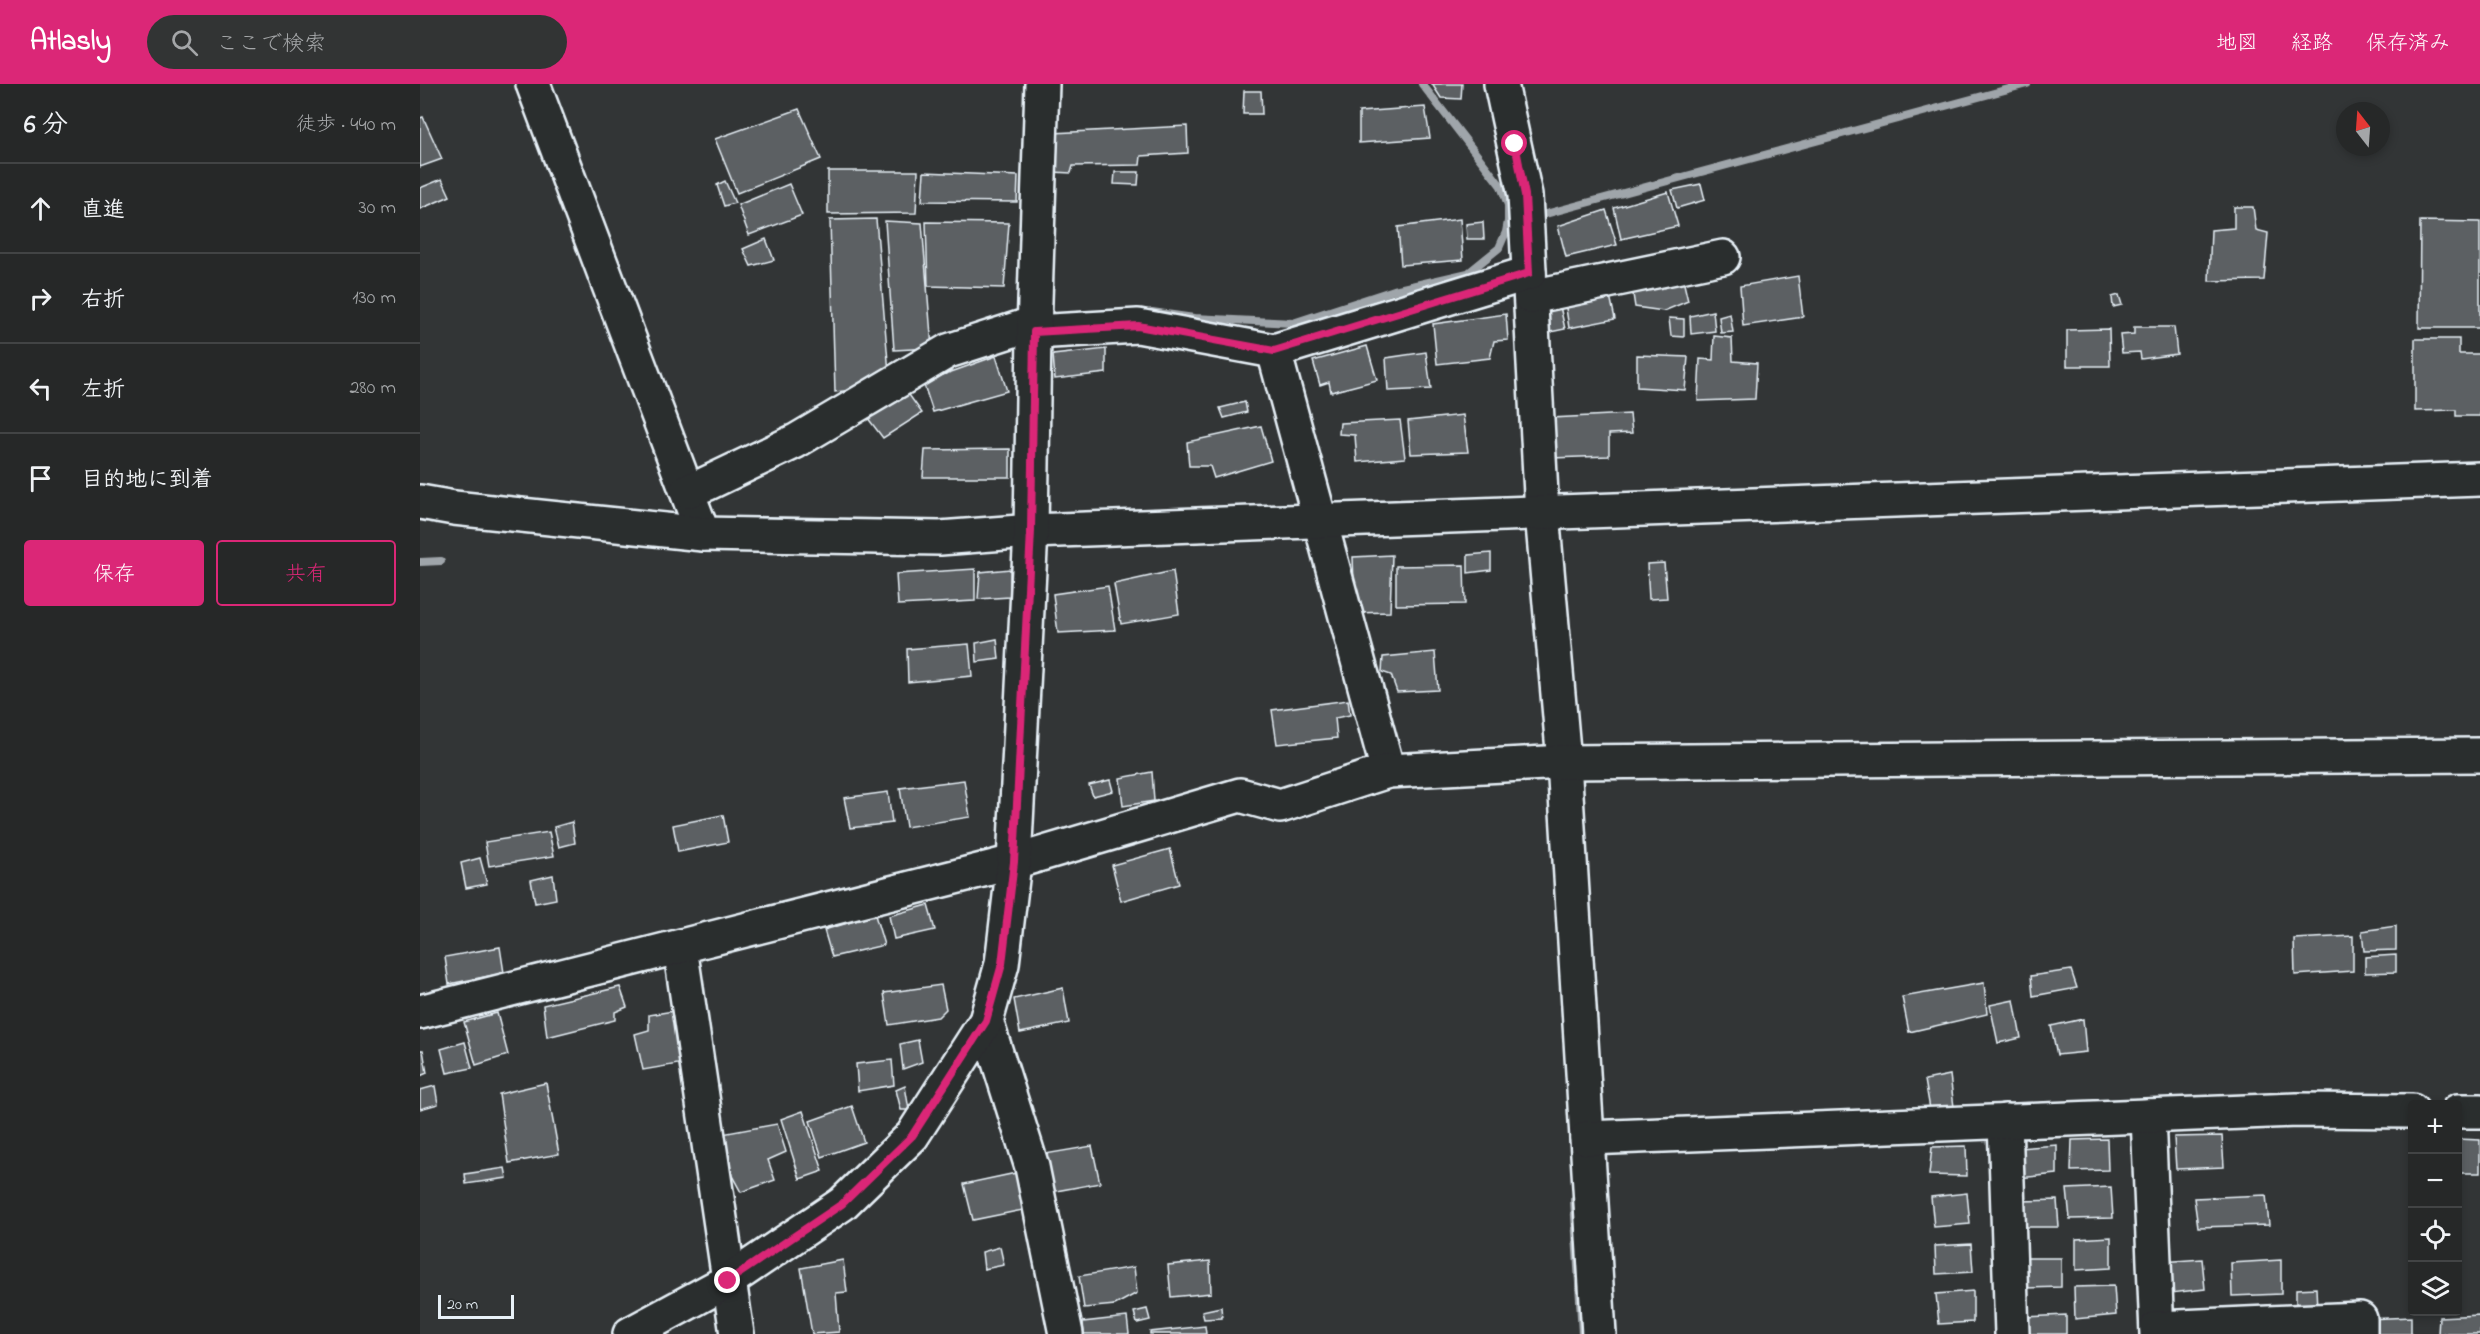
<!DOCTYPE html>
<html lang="ja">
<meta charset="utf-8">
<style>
:root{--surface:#262828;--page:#323434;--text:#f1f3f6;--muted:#a4a6a8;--line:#424445;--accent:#db2777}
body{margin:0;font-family:"Indie Flower","Klee One",sans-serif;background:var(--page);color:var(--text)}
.controls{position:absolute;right:18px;bottom:18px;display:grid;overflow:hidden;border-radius:6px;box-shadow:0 3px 9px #0003}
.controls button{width:54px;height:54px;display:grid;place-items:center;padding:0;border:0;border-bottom:2px solid var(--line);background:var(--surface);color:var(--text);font:30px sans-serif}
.compass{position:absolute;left:1916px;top:18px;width:54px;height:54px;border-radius:50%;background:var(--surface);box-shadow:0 3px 9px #0003;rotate:343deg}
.scale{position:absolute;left:18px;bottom:15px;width:76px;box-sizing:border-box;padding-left:6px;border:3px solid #e8f1f8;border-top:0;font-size:16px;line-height:21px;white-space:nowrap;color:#e8f1f8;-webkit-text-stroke:4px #2a2d2e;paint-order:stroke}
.stop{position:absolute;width:18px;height:18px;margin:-14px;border:4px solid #db2777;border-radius:50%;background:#fff}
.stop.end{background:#db2777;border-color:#fff;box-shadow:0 2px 6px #0008}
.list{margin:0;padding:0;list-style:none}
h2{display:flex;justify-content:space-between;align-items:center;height:78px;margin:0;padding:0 24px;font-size:26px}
h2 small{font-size:20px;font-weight:400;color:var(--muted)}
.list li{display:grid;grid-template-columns:39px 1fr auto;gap:18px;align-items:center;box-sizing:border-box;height:90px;padding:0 24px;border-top:2px solid var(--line)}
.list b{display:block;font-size:22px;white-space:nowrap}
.list em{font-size:20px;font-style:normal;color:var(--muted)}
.actions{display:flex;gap:12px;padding:18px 24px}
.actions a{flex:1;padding:14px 0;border:2px solid var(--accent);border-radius:6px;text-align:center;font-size:21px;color:var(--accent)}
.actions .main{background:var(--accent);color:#fff}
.icon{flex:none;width:33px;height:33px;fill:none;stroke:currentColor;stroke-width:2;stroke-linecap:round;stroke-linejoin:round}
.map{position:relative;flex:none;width:2060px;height:1250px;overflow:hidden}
header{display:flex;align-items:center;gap:36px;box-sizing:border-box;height:84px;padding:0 30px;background:var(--accent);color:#fff}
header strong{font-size:28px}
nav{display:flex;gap:33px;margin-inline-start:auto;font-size:21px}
.search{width:420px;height:54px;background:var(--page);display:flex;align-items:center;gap:15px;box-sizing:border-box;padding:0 21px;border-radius:33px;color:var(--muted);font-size:22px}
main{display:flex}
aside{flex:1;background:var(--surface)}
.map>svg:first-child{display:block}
</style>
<header>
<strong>Atlasly</strong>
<div class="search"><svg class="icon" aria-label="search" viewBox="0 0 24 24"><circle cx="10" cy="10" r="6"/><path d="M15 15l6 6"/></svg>ここで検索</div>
<nav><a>地図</a><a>経路</a><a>保存済み</a></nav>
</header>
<main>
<aside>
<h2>6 分<small>徒歩 · 440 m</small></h2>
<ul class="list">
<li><svg class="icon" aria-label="ahead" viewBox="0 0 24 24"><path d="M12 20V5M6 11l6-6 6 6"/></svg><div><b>直進</b></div><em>30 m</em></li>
<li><svg class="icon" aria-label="right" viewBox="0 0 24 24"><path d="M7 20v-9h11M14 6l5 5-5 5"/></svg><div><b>右折</b></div><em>130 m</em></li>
<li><svg class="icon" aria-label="left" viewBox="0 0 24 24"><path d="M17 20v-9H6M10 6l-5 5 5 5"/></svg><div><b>左折</b></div><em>280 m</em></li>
<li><svg class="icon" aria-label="arrive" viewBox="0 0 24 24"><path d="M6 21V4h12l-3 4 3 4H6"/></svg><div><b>目的地に到着</b></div></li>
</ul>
<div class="actions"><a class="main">保存</a><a>共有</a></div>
</aside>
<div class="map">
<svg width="2060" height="1250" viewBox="0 0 2060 1250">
<rect width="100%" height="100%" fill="#323536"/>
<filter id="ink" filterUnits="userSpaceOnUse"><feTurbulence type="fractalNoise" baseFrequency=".0167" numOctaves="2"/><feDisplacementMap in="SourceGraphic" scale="12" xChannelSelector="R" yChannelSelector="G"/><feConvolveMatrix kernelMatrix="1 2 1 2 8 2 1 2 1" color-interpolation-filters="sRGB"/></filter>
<g filter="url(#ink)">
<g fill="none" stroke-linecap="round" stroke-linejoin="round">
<!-- stream -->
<g stroke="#9fa5aa" stroke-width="8">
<path d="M 1002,0 L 1081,102 L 1088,121 L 1088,137"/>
<path d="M 1118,132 L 1607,0"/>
<path d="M 732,228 L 774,234 L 873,239 L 974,206 L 1048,189 L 1079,164 L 1086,148 L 1088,137 L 1098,137"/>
<path d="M 0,478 L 21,477"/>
<path d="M 1154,1116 L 1162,1250"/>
</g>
</g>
<!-- building -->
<g fill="#5c6063" stroke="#e8f1f8" stroke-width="1.5">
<path d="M 1012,0 L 1042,0 L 1041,15 L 1021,14 Z"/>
<path d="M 824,7 L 841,7 L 842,30 L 823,30 Z"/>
<path d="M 1005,23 L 1010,54 L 939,59 L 939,28 Z"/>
<path d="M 379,25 L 401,75 L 317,109 L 295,55 Z"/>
<path d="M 3,33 L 22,75 L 0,83 L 0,34 Z"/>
<path d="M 767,42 L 768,69 L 721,72 L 720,81 L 653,82 L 651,89 L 633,88 L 633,49 Z"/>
<path d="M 408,87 L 498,87 L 496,129 L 408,130 Z"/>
<path d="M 504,88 L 598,92 L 597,118 L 502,117 Z"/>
<path d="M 695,88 L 719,88 L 718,101 L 694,100 Z"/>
<path d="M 22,95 L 30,112 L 0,125 L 0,104 Z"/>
<path d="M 305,97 L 315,119 L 304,122 L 297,101 Z"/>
<path d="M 369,100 L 382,131 L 329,151 L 318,121 Z"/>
<path d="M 1281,100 L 1285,116 L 1257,124 L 1252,106 Z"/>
<path d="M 1248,108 L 1258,142 L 1201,155 L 1194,124 Z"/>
<path d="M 1814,123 L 1833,123 L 1836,146 L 1848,149 L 1844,196 L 1789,197 L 1791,146 L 1814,144 Z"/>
<path d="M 1186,126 L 1197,161 L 1146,173 L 1138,142 Z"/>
<path d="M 456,135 L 469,289 L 433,306 L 415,308 L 410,136 Z"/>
<path d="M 1040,135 L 1043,176 L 981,181 L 978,143 Z"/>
<path d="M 465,137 L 502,139 L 512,264 L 474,266 Z"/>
<path d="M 2000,137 L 2060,138 L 2060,244 L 1999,244 Z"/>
<path d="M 506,138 L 589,139 L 584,204 L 508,202 Z"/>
<path d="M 1063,138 L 1064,155 L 1047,155 L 1046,140 Z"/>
<path d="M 346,155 L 354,176 L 331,182 L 323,165 Z"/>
<path d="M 1261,187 L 1268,217 L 1244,227 L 1215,223 L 1211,197 Z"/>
<path d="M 1378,192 L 1383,233 L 1323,242 L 1320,202 Z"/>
<path d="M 1188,202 L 1195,235 L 1149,244 L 1144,211 Z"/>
<path d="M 1699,211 L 1702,221 L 1693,223 L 1692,213 Z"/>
<path d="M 1138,213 L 1145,245 L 1125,249 L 1124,216 Z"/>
<path d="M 1293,227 L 1295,247 L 1271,250 L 1270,232 Z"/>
<path d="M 1086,230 L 1088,256 L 1074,257 L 1070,274 L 1017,280 L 1013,240 Z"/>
<path d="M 1310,230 L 1313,248 L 1301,249 L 1299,233 Z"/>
<path d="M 1249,234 L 1264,235 L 1264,253 L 1251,252 Z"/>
<path d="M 1714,243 L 1754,243 L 1757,270 L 1721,275 L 1720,268 L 1702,269 L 1700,251 L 1714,250 Z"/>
<path d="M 1689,245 L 1690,282 L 1647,282 L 1647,246 Z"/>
<path d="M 1294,252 L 1312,254 L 1313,277 L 1337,279 L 1335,315 L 1278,317 L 1280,275 L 1293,276 Z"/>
<path d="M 1995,255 L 2039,255 L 2039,270 L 2060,270 L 2060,332 L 2036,332 L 2036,326 L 1995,327 Z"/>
<path d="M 947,262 L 957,296 L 911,308 L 909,298 L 900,301 L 893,277 Z"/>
<path d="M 686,265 L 686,289 L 635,295 L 633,271 Z"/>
<path d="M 1006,268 L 1011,305 L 968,307 L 966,274 Z"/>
<path d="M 1217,271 L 1268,273 L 1265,306 L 1217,303 Z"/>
<path d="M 576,272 L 587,307 L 513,328 L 503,298 Z"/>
<path d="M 487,308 L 502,329 L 463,354 L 447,333 Z"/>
<path d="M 825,318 L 827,328 L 804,334 L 800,324 Z"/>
<path d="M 1210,330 L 1212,349 L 1189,350 L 1189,372 L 1131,374 L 1131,334 Z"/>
<path d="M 1043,331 L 1048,368 L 991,370 L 988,337 Z"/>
<path d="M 980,336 L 985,374 L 937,378 L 935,351 L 919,350 L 920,339 Z"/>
<path d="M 841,342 L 851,377 L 794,394 L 790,382 L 769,382 L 767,358 Z"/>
<path d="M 590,365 L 590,393 L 503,393 L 505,366 Z"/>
<path d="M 1071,469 L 1071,486 L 1048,489 L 1048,471 Z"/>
<path d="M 972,471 L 970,528 L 935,529 L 933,473 Z"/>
<path d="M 1244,479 L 1247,514 L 1229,515 L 1227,480 Z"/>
<path d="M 1044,481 L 1045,520 L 976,521 L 976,482 Z"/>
<path d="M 555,485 L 555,517 L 478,521 L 476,490 Z"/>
<path d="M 590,485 L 590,513 L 558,515 L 560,488 Z"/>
<path d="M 753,487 L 759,530 L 701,540 L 694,500 Z"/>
<path d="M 688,502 L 695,546 L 638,549 L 633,510 Z"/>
<path d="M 577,555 L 579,575 L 557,578 L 556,559 Z"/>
<path d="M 549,560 L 552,592 L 488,598 L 487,565 Z"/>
<path d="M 1015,568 L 1018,606 L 977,608 L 971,591 L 962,588 L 963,573 Z"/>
<path d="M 928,616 L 930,631 L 915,634 L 917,654 L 857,660 L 852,626 Z"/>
<path d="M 732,688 L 734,717 L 703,722 L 700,694 Z"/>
<path d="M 544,696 L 550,733 L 486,743 L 480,704 Z"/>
<path d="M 690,696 L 693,707 L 673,712 L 669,701 Z"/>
<path d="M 468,708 L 472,739 L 430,744 L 424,714 Z"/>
<path d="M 303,731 L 308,758 L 258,768 L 253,741 Z"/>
<path d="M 152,738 L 155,759 L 139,763 L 134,743 Z"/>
<path d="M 129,748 L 134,772 L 69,782 L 65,758 Z"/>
<path d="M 750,765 L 759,800 L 701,817 L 692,781 Z"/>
<path d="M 60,774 L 67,800 L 46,804 L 41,779 Z"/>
<path d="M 133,791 L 136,815 L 115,819 L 111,796 Z"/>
<path d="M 508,821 L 515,846 L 474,855 L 469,832 Z"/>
<path d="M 455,831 L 464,861 L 412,873 L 404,846 Z"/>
<path d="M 1976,842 L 1976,866 L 1944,867 L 1942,847 Z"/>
<path d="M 1933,852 L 1933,887 L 1875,891 L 1874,855 Z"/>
<path d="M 80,863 L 84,889 L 29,900 L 25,873 Z"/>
<path d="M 1976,871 L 1976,888 L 1945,889 L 1945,873 Z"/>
<path d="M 1651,886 L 1657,904 L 1613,912 L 1611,892 Z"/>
<path d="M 1564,899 L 1567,930 L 1489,948 L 1482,913 Z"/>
<path d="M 521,901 L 526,925 L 518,933 L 469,941 L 464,909 Z"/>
<path d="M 200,903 L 207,923 L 195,928 L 195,936 L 127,953 L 123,921 Z"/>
<path d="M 643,904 L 649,939 L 600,949 L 594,915 Z"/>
<path d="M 1594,916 L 1601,954 L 1578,959 L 1570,921 Z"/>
<path d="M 253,927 L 264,979 L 223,986 L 215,950 L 229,946 L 229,931 Z"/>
<path d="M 77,929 L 88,971 L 56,981 L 44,938 Z"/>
<path d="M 1663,935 L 1666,968 L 1637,971 L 1631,942 Z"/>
<path d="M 498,956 L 502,978 L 483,985 L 480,960 Z"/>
<path d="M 45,958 L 52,984 L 27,989 L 21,965 Z"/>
<path d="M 0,966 L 3,966 L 7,989 L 0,992 Z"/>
<path d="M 472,976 L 474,1001 L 438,1007 L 436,980 Z"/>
<path d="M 1530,991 L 1534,1023 L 1510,1025 L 1505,996 Z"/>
<path d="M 126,999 L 139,1070 L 89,1079 L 79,1010 Z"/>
<path d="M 15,1002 L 18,1020 L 0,1025 L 0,1006 Z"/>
<path d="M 485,1002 L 489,1026 L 481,1026 L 476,1006 Z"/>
<path d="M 432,1022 L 444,1058 L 402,1073 L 390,1037 Z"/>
<path d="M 383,1027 L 403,1087 L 380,1095 L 361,1035 Z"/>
<path d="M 357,1040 L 366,1068 L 348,1076 L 355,1096 L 321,1108 L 303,1075 L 302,1050 Z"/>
<path d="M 1802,1052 L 1804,1083 L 1756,1085 L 1754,1053 Z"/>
<path d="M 1687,1055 L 1688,1086 L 1651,1087 L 1652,1056 Z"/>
<path d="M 2038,1055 L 2060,1056 L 2060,1089 L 2038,1089 Z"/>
<path d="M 1637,1061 L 1637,1090 L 1599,1094 L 1600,1064 Z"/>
<path d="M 672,1062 L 680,1099 L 625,1109 L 619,1071 Z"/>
<path d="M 1546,1062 L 1547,1092 L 1509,1091 L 1512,1063 Z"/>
<path d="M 85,1084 L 87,1094 L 46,1100 L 45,1090 Z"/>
<path d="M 601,1088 L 608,1125 L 553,1136 L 544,1100 Z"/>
<path d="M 1691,1103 L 1693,1134 L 1650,1135 L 1647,1105 Z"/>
<path d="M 1547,1109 L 1550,1140 L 1514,1143 L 1511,1113 Z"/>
<path d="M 1846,1111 L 1849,1141 L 1778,1143 L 1774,1114 Z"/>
<path d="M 1637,1116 L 1639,1143 L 1602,1143 L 1601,1117 Z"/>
<path d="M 1691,1153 L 1691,1184 L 1656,1186 L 1656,1155 Z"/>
<path d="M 1551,1160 L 1553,1188 L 1516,1190 L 1515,1162 Z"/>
<path d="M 580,1163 L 584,1181 L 564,1185 L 562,1168 Z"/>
<path d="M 1605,1174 L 1641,1174 L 1641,1203 L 1607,1204 Z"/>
<path d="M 1782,1175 L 1785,1205 L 1742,1210 L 1742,1178 Z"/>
<path d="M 423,1176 L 427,1208 L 416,1209 L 419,1248 L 392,1250 L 381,1184 Z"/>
<path d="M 1861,1176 L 1861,1210 L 1812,1212 L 1811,1179 Z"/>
<path d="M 790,1177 L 791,1209 L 751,1213 L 748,1181 Z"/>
<path d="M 714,1183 L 717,1209 L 695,1221 L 664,1224 L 659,1192 Z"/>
<path d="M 1694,1202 L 1696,1231 L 1655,1235 L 1654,1203 Z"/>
<path d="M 1896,1204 L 1897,1225 L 1876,1225 L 1876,1205 Z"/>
<path d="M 1553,1207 L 1553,1238 L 1519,1240 L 1516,1210 Z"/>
<path d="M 801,1223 L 802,1234 L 784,1235 L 782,1227 Z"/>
<path d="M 727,1225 L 730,1236 L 717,1239 L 714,1228 Z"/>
<path d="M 1646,1231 L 1646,1250 L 1606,1250 L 1604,1233 Z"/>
<path d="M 2060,1231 L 2060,1250 L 2018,1250 L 2019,1233 Z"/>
<path d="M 707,1233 L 709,1250 L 664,1250 L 663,1238 Z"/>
<path d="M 1991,1233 L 1991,1250 L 1948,1250 L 1947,1235 Z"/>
<path d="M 785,1242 L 786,1250 L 730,1250 L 730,1248 Z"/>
</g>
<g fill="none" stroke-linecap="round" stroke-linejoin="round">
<defs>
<g id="minor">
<path d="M 113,0 L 283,450"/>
<path d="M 1081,0 L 1105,111 L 1122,429 L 1144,678 L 1179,1250"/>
<path d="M 1111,213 L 1303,173"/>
<path d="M 614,248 L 718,242 L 854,267 L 1109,189"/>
<path d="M 854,267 L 968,687"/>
<path d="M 267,407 L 286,400 L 376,357 L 528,267 L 615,239"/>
<path d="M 0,418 L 34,424 L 283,450 L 520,454 L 611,447 L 2060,395"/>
<path d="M 260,863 L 317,1250"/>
<path d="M 0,928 L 594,778 L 820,711 L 860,722 L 968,687 L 1144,678 L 2060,671"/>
<path d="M 566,937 L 612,1083 L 646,1250"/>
<path d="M 2038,1027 L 2060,1027"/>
<path d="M 1728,1032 L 1737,1250"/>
<path d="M 1585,1037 L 1592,1250"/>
<path d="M 1167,1054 L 1877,1026 L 1992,1027"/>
<path d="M 1737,1244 L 1940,1235 L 1940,1250"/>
<path d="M 210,1250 L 308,1197 L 422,1120 L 492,1052 L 566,937 L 582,880 L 594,778 L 611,447 L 614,248 L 622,0"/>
</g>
</defs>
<!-- minor casing -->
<use href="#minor" stroke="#e8f1f8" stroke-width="38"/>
<!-- minor -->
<use href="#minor" stroke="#2a2d2e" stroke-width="33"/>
</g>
</g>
<g fill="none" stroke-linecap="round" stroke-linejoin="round" filter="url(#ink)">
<!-- route -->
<path stroke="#db2777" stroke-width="8" d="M 308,1197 L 422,1120 L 492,1052 L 566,937 L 582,880 L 594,778 L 611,447 L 614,248 L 718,242 L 854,267 L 1109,189 L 1105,111 L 1095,60"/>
</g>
</svg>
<div class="controls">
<button>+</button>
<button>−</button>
<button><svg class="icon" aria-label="locate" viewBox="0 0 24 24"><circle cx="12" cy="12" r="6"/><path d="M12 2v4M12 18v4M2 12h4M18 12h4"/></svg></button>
<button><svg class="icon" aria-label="layers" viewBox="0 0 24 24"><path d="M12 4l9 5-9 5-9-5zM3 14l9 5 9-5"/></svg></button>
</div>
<svg class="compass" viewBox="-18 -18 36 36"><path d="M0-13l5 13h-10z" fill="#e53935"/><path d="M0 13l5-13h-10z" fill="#a4a6a8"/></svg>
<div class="scale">20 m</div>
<div class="stop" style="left:1095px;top:60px"></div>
<div class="stop end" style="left:308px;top:1197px"></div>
</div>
</main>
